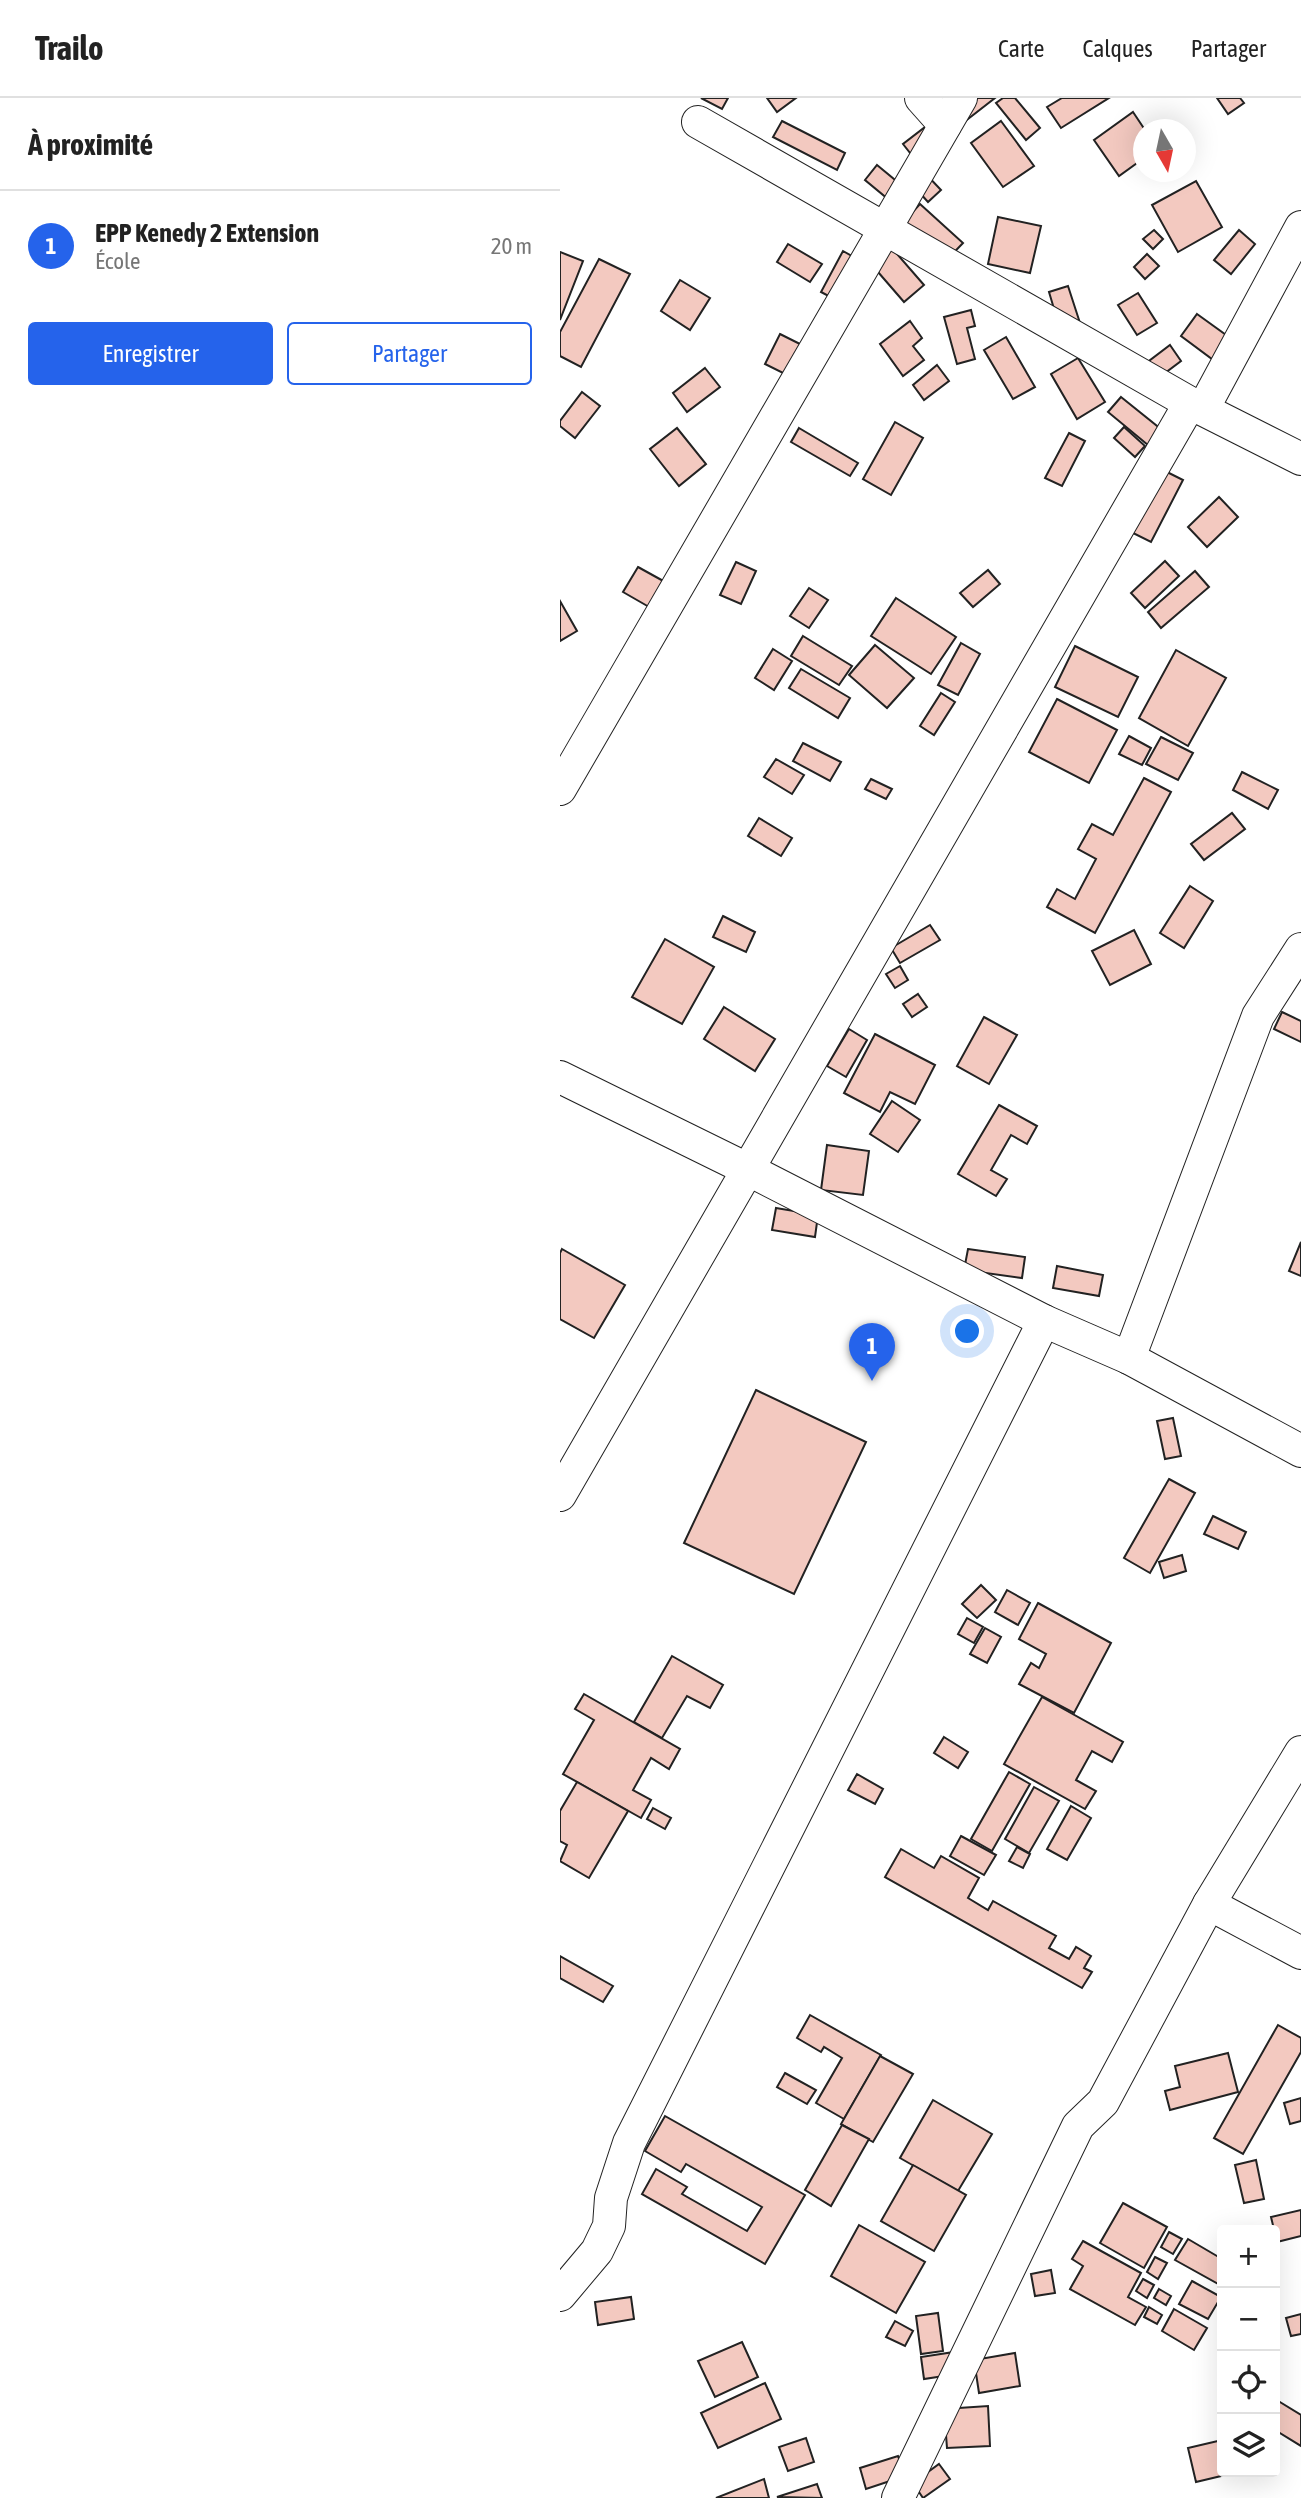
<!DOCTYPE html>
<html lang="fr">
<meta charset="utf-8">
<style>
:root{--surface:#fff;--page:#f6f6f6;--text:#222;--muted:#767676;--line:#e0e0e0;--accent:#2563eb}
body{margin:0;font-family:"Asap Condensed",sans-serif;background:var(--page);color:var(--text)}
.controls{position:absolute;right:21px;bottom:21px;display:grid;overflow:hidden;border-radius:7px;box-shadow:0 7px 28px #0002}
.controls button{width:63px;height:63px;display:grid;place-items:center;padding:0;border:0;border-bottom:2px solid var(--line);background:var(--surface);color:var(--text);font:35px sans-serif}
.compass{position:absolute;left:573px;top:21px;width:63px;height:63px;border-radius:50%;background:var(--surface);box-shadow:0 7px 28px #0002;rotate:171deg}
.you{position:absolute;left:408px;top:1234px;width:24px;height:24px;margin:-18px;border:5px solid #fff;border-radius:50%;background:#1a73e8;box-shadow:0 0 0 10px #1a73e833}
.badge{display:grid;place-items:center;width:46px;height:46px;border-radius:50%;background:var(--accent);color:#fff;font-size:23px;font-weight:700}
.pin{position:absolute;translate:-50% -58px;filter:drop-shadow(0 2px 4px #0008)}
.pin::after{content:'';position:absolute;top:37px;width:24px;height:21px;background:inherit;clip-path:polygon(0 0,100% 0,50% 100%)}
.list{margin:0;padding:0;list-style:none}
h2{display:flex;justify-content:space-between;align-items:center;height:91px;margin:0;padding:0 28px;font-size:30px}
h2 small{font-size:23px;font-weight:400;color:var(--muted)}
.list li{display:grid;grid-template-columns:46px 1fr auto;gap:21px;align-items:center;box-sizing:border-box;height:112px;padding:0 28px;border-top:2px solid var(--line)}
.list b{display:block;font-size:26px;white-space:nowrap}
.list p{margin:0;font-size:23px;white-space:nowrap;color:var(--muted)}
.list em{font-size:23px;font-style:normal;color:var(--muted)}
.actions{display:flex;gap:14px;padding:21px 28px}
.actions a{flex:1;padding:16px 0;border:2px solid var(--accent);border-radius:7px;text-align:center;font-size:24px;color:var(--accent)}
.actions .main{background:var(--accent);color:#fff}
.icon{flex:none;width:38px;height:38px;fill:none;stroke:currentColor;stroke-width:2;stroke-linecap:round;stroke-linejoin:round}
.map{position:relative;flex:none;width:741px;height:2400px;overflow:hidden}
header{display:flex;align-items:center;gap:42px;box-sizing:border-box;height:98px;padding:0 35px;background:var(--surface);border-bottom:2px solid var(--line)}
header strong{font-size:33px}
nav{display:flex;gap:38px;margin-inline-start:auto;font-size:24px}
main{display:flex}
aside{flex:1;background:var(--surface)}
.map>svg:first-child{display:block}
</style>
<header>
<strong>Trailo</strong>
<nav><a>Carte</a><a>Calques</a><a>Partager</a></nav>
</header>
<main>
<aside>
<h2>À proximité<small></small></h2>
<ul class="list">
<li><span class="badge">1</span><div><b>EPP Kenedy 2 Extension</b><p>École</p></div><em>20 m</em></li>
</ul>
<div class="actions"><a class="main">Enregistrer</a><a>Partager</a></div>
</aside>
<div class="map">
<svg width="741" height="2400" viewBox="0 0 741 2400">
<rect width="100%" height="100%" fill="#fff"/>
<!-- building -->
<g fill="#f3c9c0" stroke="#222" stroke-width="2">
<path d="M 141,0 L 168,0 L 162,11 Z"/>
<path d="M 207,0 L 236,0 L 217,14 Z"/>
<path d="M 403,0 L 435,0 L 399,28 Z"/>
<path d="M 443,0 L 455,0 L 480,30 L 466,42 L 436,5 Z"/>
<path d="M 502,0 L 549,0 L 501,30 L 487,9 Z"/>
<path d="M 657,0 L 680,0 L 684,5 L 668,16 Z"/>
<path d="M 573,14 L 585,32 L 584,60 L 559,78 L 534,42 Z"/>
<path d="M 222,23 L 285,55 L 277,72 L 213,39 Z"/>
<path d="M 441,23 L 474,68 L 443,89 L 411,45 Z"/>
<path d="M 369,26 L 358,65 L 343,46 Z"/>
<path d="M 317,67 L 346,91 L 334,106 L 305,82 Z"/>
<path d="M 363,73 L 381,92 L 368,104 L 350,84 Z"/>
<path d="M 636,83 L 662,129 L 618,154 L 592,107 Z"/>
<path d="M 360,106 L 403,145 L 379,170 L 337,131 Z"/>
<path d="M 438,119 L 481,128 L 470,175 L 428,166 Z"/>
<path d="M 594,132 L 603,141 L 593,151 L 583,141 Z"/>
<path d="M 679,132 L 695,146 L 671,176 L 654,162 Z"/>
<path d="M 324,141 L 364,187 L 344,204 L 305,159 Z"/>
<path d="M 228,146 L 262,166 L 250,184 L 217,164 Z"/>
<path d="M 283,153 L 299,162 L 276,202 L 261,194 Z"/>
<path d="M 0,154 L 23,163 L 0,222 Z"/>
<path d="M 587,156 L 599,168 L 585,181 L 574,169 Z"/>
<path d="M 39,161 L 70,176 L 21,269 L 0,258 L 0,234 Z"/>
<path d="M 120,182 L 150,200 L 130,232 L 101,213 Z"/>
<path d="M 508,188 L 520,225 L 500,231 L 489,194 Z"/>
<path d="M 578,195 L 597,225 L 577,237 L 558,207 Z"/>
<path d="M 411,212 L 415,228 L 407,230 L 415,261 L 397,266 L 384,219 Z"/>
<path d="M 637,216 L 673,242 L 656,264 L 621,238 Z"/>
<path d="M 350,223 L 362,240 L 353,248 L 364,262 L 343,278 L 320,246 Z"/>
<path d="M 220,236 L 246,249 L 231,279 L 205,266 Z"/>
<path d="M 446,239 L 475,289 L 453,301 L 424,252 Z"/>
<path d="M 610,247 L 621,263 L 597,281 L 585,266 Z"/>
<path d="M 518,260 L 545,304 L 517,321 L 491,276 Z"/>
<path d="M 377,267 L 389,283 L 364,302 L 353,287 Z"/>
<path d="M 145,270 L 160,289 L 127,314 L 113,295 Z"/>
<path d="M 22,294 L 40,308 L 15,340 L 0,328 L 0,323 Z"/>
<path d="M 561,299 L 607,336 L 594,352 L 548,314 Z"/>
<path d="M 335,324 L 363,340 L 331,397 L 303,381 Z"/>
<path d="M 564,329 L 585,348 L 575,359 L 554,340 Z"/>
<path d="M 117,330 L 146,366 L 119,388 L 90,351 Z"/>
<path d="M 239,330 L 298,365 L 290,378 L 231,344 Z"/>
<path d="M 509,335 L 525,343 L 502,388 L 485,380 Z"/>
<path d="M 601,371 L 623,382 L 591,444 L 569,433 Z"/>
<path d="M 659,399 L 678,419 L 647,449 L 628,429 Z"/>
<path d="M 605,463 L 619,478 L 585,510 L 571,495 Z"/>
<path d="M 176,464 L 196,473 L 181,506 L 160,497 Z"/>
<path d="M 78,469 L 125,495 L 110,521 L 63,494 Z"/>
<path d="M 428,472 L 440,486 L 413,509 L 400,495 Z"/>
<path d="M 635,473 L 649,489 L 601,530 L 588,514 Z"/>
<path d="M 249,490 L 268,502 L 249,530 L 230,518 Z"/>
<path d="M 336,500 L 396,539 L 371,576 L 311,538 Z"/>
<path d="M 0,503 L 17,533 L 0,543 Z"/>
<path d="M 243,538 L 292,568 L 279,587 L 231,558 Z"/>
<path d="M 401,545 L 420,556 L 398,597 L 378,587 Z"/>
<path d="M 315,547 L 354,580 L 327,610 L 289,577 Z"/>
<path d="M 515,548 L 578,579 L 558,619 L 495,589 Z"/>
<path d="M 213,551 L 232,563 L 214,592 L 195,580 Z"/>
<path d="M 616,552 L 666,580 L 628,648 L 579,620 Z"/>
<path d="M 241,571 L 290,600 L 278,620 L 229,590 Z"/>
<path d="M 381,595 L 395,604 L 374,637 L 360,628 Z"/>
<path d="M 497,601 L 557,632 L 529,685 L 469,654 Z"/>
<path d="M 569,638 L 591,650 L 582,667 L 559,656 Z"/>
<path d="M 601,639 L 633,655 L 618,682 L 586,666 Z"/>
<path d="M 243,645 L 281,664 L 270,683 L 233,663 Z"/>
<path d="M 216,661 L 244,677 L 232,696 L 204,679 Z"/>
<path d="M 682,674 L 718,692 L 708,711 L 673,692 Z"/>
<path d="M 584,680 L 611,694 L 535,835 L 487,809 L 497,791 L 515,801 L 536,761 L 518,751 L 532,726 L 553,737 Z"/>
<path d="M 311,681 L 332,691 L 326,701 L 305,691 Z"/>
<path d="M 672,715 L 685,731 L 644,762 L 631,746 Z"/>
<path d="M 199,720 L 232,740 L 221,758 L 188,738 Z"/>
<path d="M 630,788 L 653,803 L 624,850 L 600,835 Z"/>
<path d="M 163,818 L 195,834 L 186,854 L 153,839 Z"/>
<path d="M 370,827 L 380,842 L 340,865 L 331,850 Z"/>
<path d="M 574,832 L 591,866 L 550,887 L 532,853 Z"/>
<path d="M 105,841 L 154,869 L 122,926 L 72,899 Z"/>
<path d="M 340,868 L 348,882 L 335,890 L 326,876 Z"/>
<path d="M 358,896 L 367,909 L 352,919 L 343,906 Z"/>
<path d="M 164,909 L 215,941 L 195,973 L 144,941 Z"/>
<path d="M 722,914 L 741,923 L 741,944 L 714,931 Z"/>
<path d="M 424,919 L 457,937 L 429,986 L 397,968 Z"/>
<path d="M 289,931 L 307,942 L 286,979 L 267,968 Z"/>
<path d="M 315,936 L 375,967 L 355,1006 L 330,994 L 320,1014 L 284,995 Z"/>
<path d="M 332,1003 L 360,1022 L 338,1054 L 310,1036 Z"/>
<path d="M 439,1007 L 477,1028 L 467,1046 L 451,1037 L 431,1072 L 447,1081 L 436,1098 L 398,1076 Z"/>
<path d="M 267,1047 L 309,1053 L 303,1097 L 261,1092 Z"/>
<path d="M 216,1110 L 258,1117 L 255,1139 L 212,1132 Z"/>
<path d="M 741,1144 L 741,1178 L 729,1173 Z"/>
<path d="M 2,1151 L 65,1187 L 34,1240 L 0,1221 L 0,1155 Z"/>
<path d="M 408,1151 L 465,1159 L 462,1180 L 404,1172 Z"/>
<path d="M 497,1168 L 543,1177 L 539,1198 L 493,1190 Z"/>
<path d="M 196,1292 L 306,1344 L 234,1496 L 124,1445 Z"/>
<path d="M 613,1320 L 621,1358 L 605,1361 L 597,1323 Z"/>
<path d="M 609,1381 L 635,1395 L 590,1475 L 564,1460 Z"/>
<path d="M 653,1418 L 686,1434 L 678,1451 L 644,1436 Z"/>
<path d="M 622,1457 L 626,1473 L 604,1480 L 599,1464 Z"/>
<path d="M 421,1487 L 436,1502 L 417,1520 L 402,1506 Z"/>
<path d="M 447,1492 L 470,1505 L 458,1527 L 435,1514 Z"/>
<path d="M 478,1505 L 551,1545 L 514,1615 L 459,1586 L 471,1565 L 479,1570 L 486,1556 L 459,1541 Z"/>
<path d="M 407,1520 L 423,1529 L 414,1545 L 398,1536 Z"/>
<path d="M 425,1530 L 441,1539 L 427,1565 L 410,1556 Z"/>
<path d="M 112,1558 L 163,1587 L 150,1610 L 127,1598 L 102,1640 L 74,1624 Z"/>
<path d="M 24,1596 L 120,1651 L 109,1671 L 91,1660 L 73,1692 L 91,1702 L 81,1720 L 3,1676 L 34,1622 L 15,1611 Z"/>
<path d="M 482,1599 L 563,1644 L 552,1664 L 532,1653 L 516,1682 L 536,1693 L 525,1711 L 444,1666 Z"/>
<path d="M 384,1639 L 408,1654 L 398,1670 L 374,1655 Z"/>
<path d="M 449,1674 L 470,1686 L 432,1753 L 411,1741 Z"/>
<path d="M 297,1676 L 323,1691 L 315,1706 L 288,1692 Z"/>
<path d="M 17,1684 L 68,1713 L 29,1780 L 0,1763 L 7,1747 L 0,1743 L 0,1713 Z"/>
<path d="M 474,1689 L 499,1703 L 469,1755 L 445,1741 Z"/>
<path d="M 511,1708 L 531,1720 L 507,1762 L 487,1751 Z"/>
<path d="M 93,1710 L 111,1720 L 105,1731 L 87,1721 Z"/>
<path d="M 401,1738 L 436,1757 L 424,1777 L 390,1758 Z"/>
<path d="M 457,1749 L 470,1756 L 463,1770 L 449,1763 Z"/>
<path d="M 341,1751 L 374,1770 L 381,1758 L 419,1780 L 408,1800 L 428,1812 L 433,1803 L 496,1838 L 489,1850 L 509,1861 L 516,1849 L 531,1858 L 524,1870 L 532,1874 L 522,1890 L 325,1779 Z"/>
<path d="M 0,1858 L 53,1888 L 43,1904 L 0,1880 Z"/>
<path d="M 250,1917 L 321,1957 L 284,2021 L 256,2005 L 282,1960 L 264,1949 L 261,1954 L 237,1940 Z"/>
<path d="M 718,1927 L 741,1940 L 741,1954 L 683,2056 L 654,2040 Z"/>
<path d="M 668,1955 L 678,1994 L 610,2012 L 605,1993 L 620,1989 L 615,1968 Z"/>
<path d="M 320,1958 L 353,1976 L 313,2044 L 281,2026 Z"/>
<path d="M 225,1975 L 256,1992 L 247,2006 L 217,1989 Z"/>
<path d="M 741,2000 L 741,2023 L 730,2026 L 724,2005 Z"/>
<path d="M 373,2002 L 432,2036 L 398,2093 L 340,2060 Z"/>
<path d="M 105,2018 L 245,2097 L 205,2166 L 82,2096 L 96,2071 L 127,2089 L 122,2096 L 187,2133 L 202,2109 L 126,2066 L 121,2074 L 85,2053 Z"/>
<path d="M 282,2027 L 309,2041 L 271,2108 L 245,2092 Z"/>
<path d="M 696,2062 L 704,2101 L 684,2105 L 675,2067 Z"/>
<path d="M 353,2067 L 406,2097 L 374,2153 L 321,2123 Z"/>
<path d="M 563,2105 L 607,2129 L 584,2170 L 540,2145 Z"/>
<path d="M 741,2112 L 741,2138 L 717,2144 L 711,2119 Z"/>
<path d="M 299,2127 L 365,2164 L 336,2215 L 271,2178 Z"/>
<path d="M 609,2134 L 622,2141 L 613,2156 L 601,2149 Z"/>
<path d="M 628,2141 L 662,2161 L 662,2188 L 615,2162 Z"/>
<path d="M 523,2143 L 581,2175 L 568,2199 L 586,2209 L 575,2227 L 510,2191 L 523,2168 L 512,2161 Z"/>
<path d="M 595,2159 L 607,2165 L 598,2181 L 587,2174 Z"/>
<path d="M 491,2172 L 495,2195 L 475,2198 L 471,2176 Z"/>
<path d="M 583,2181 L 594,2187 L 587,2200 L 576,2193 Z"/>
<path d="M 632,2183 L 661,2199 L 648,2221 L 619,2206 Z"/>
<path d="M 599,2191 L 611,2198 L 606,2207 L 594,2200 Z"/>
<path d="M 71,2199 L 74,2221 L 38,2227 L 35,2204 Z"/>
<path d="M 589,2209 L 602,2217 L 597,2226 L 584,2219 Z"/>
<path d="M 614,2211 L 647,2230 L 634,2252 L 602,2233 Z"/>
<path d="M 378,2215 L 383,2253 L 361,2256 L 356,2218 Z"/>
<path d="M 741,2216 L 741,2236 L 731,2238 L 726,2220 Z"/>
<path d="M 335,2223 L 353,2233 L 345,2248 L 326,2239 Z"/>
<path d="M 182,2244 L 198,2279 L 155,2299 L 138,2263 Z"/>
<path d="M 394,2254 L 397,2276 L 364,2281 L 361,2259 Z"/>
<path d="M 455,2255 L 460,2288 L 419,2295 L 414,2262 Z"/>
<path d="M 205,2285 L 221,2321 L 158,2350 L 141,2315 Z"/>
<path d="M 715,2301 L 741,2317 L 741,2348 L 715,2332 Z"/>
<path d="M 428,2308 L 430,2348 L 387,2350 L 384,2311 Z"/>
<path d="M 246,2340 L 254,2364 L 228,2373 L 219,2349 Z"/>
<path d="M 662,2342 L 662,2374 L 678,2374 L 636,2384 L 628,2350 Z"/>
<path d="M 338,2358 L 345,2378 L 306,2391 L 300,2370 Z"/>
<path d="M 379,2366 L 390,2381 L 363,2400 L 353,2385 Z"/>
<path d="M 204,2381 L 209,2400 L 156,2400 Z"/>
<path d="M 257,2386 L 262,2400 L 217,2399 Z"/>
</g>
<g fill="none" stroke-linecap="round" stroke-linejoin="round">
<defs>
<g id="street">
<path d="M 361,0 L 385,27"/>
<path d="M 138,24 L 630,305"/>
<path d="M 643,311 L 741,129"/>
<path d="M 0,691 L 401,0"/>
<path d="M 0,979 L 187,1071 L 484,1223 L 569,1260 L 741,1353"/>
<path d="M 569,1260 L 698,918 L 741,851"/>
<path d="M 0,1397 L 630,305 L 741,361"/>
<path d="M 649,1806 L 741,1855"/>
<path d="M 0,2197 L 37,2153 L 49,2128 L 51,2100 L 69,2045 L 484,1223"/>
<path d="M 338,2400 L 518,2028 L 543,2004 L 649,1806 L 741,1654"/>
</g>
</defs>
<!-- street casing -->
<use href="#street" stroke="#222" stroke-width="34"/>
<!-- street -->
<use href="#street" stroke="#fff" stroke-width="32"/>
</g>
</svg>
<div class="controls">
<button>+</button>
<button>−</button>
<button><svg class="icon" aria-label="locate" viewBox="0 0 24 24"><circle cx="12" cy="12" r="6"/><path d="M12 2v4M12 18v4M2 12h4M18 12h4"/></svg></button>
<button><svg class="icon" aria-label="layers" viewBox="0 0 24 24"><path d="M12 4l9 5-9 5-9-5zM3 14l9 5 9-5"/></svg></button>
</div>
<svg class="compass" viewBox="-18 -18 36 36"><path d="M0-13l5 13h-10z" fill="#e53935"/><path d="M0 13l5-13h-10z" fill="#767676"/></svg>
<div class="you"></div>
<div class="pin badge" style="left:312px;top:1283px">1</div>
</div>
</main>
